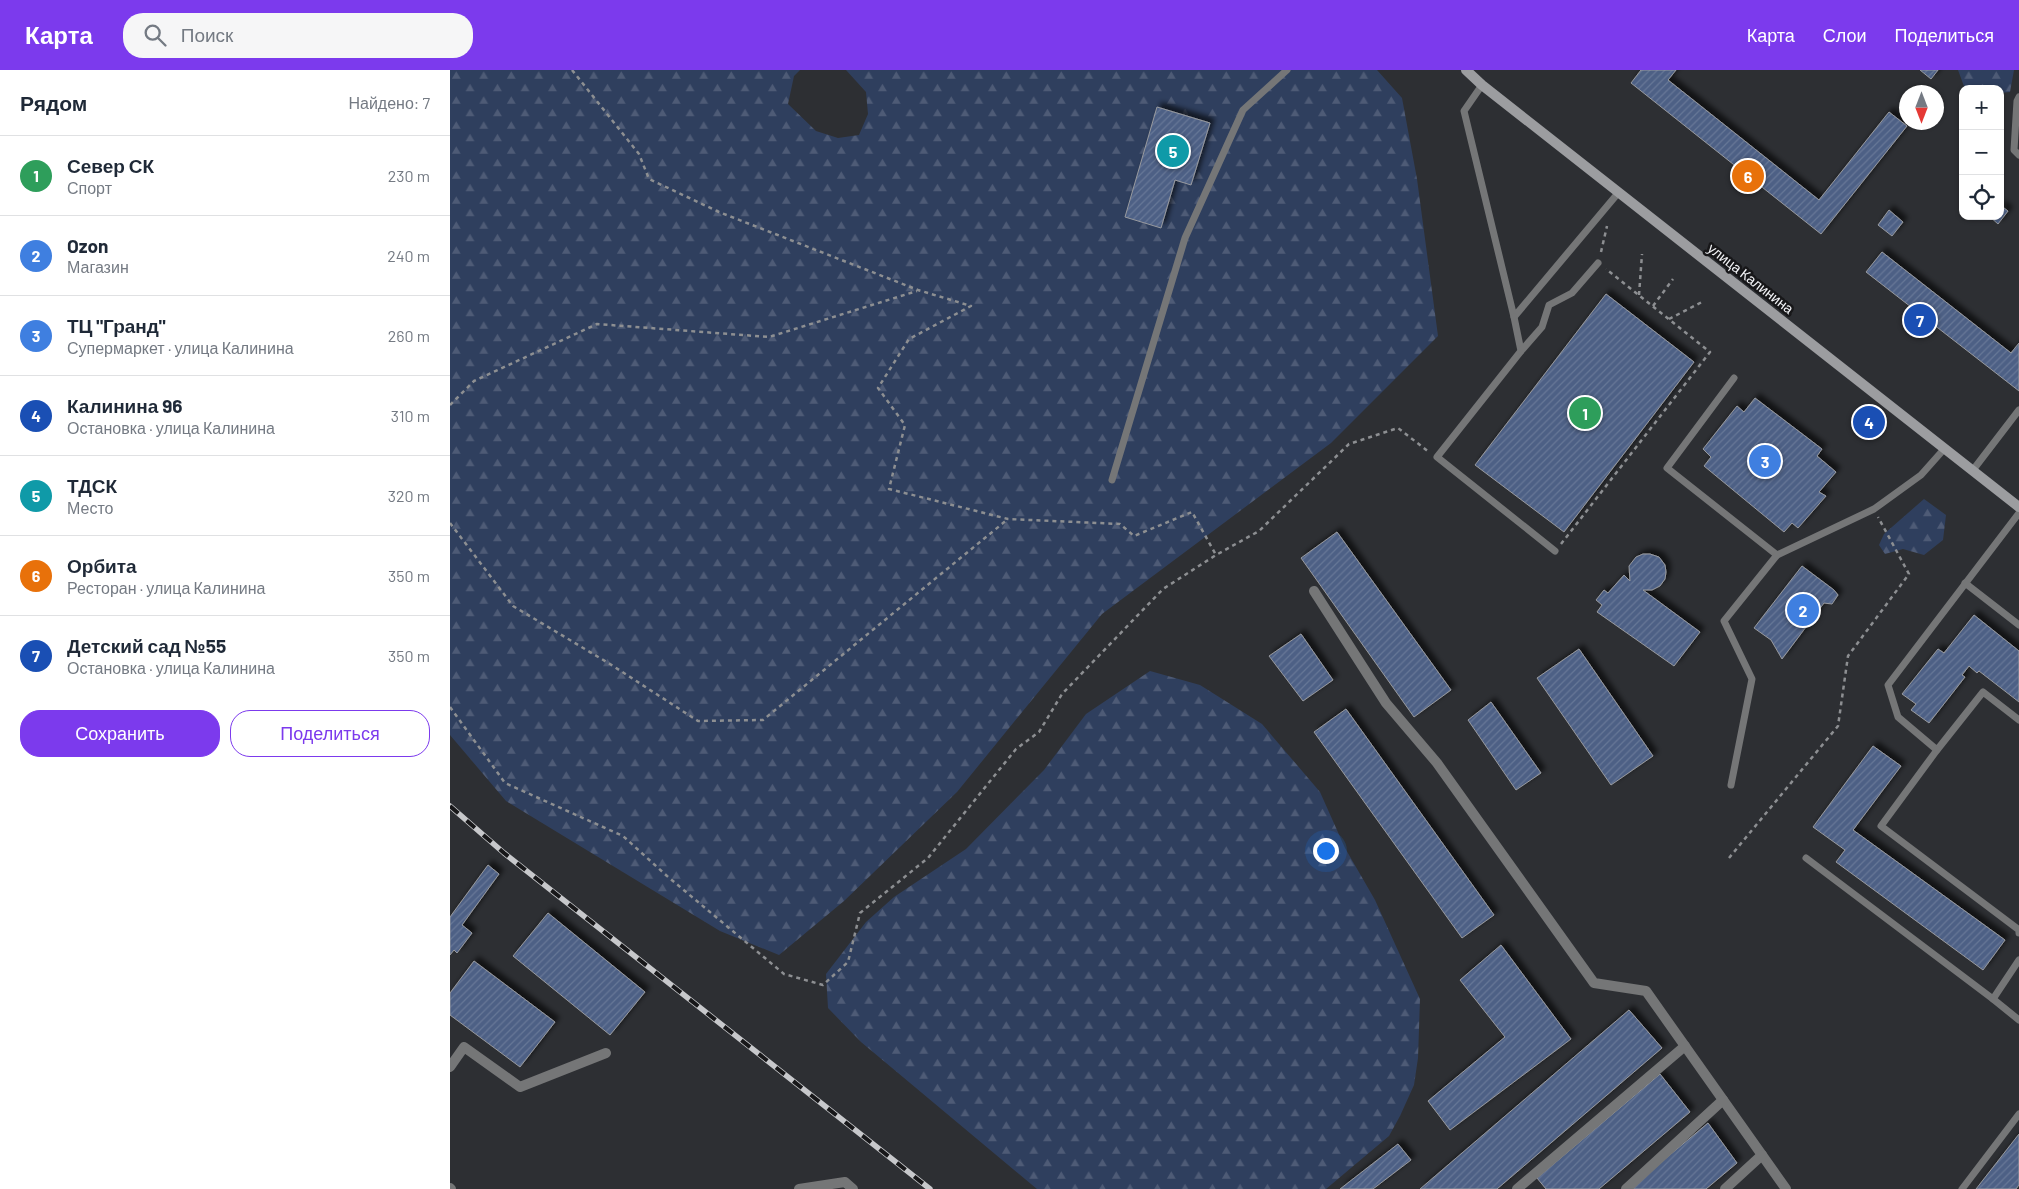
<!DOCTYPE html>
<html lang="ru">
<meta charset="utf-8">
<style>
:root{--surface:#fff;--page:#f6f6f7;--text:#1f2937;--muted:#747a83;--line:#e0e1e3;--accent:#7c3aed}
body{margin:0;font-family:Barlow,sans-serif;background:var(--page);color:var(--text)}
.controls{position:absolute;right:15px;top:15px;display:grid;overflow:hidden;border-radius:10px;box-shadow:0 1px 4px #0004}
.controls button{width:45px;height:45px;display:grid;place-items:center;padding:0;border:0;border-bottom:1px solid var(--line);background:var(--surface);color:var(--text);font:25px sans-serif}
.compass{position:absolute;left:1449px;top:15px;width:45px;height:45px;border-radius:50%;background:var(--surface);box-shadow:0 1px 4px #0004;rotate:180deg}
.you{position:absolute;left:875px;top:780px;width:18px;height:18px;margin:-12px;border:4px solid #fff;border-radius:50%;background:#1a73e8;box-shadow:0 0 0 8px #1a73e833}
.badge{display:grid;place-items:center;width:32px;height:32px;border-radius:50%;background:var(--accent);color:#fff;font-size:16px;font-weight:700}
.pin{position:absolute;translate:-50% -50%;border:2px solid #fff;box-shadow:0 1px 5px #0006}
.list{margin:0;padding:0;list-style:none}
h2{display:flex;justify-content:space-between;align-items:center;height:65px;margin:0;padding:0 20px;font-size:21px}
h2 small{font-size:16px;font-weight:400;color:var(--muted)}
.list li{display:grid;grid-template-columns:32px 1fr auto;gap:15px;align-items:center;box-sizing:border-box;height:80px;padding:0 20px;border-top:1px solid var(--line)}
.list b{display:block;font-size:19px;white-space:nowrap}
.list p{margin:0;font-size:16px;white-space:nowrap;color:var(--muted)}
.list em{font-size:16px;font-style:normal;color:var(--muted)}
.actions{display:flex;gap:10px;padding:15px 20px}
.actions a{flex:1;padding:11px 0;border:1px solid var(--accent);border-radius:20px;text-align:center;font-size:18px;color:var(--accent)}
.actions .main{background:var(--accent);color:#fff}
.icon{flex:none;width:28px;height:28px;fill:none;stroke:currentColor;stroke-width:2;stroke-linecap:round;stroke-linejoin:round}
.map{position:relative;flex:none;width:1569px;height:1119px;overflow:hidden}
header{display:flex;align-items:center;gap:30px;box-sizing:border-box;height:70px;padding:0 25px;background:var(--accent);color:#fff}
header strong{font-size:24px}
nav{display:flex;gap:28px;margin-inline-start:auto;font-size:18px}
.search{width:350px;height:45px;background:var(--page);display:flex;align-items:center;gap:12px;box-sizing:border-box;padding:0 18px;border-radius:20px;color:var(--muted);font-size:19px}
main{display:flex}
aside{flex:1;background:var(--surface)}
.map>svg:first-child{display:block}
</style>
<header>
<strong>Карта</strong>
<div class="search"><svg class="icon" aria-label="search" viewBox="0 0 24 24"><circle cx="10" cy="10" r="6"/><path d="M15 15l6 6"/></svg>Поиск</div>
<nav><a>Карта</a><a>Слои</a><a>Поделиться</a></nav>
</header>
<main>
<aside>
<h2>Рядом<small>Найдено: 7</small></h2>
<ul class="list">
<li><span class="badge" style="background:#2e9e5b">1</span><div><b>Север СК</b><p>Спорт</p></div><em>230 m</em></li>
<li><span class="badge" style="background:#3f7fe0">2</span><div><b>Ozon</b><p>Магазин</p></div><em>240 m</em></li>
<li><span class="badge" style="background:#3f7fe0">3</span><div><b>ТЦ &quot;Гранд&quot;</b><p>Супермаркет · улица Калинина</p></div><em>260 m</em></li>
<li><span class="badge" style="background:#1a4fb4">4</span><div><b>Калинина 96</b><p>Остановка · улица Калинина</p></div><em>310 m</em></li>
<li><span class="badge" style="background:#0f9aa8">5</span><div><b>ТДСК</b><p>Место</p></div><em>320 m</em></li>
<li><span class="badge" style="background:#e8710a">6</span><div><b>Орбита</b><p>Ресторан · улица Калинина</p></div><em>350 m</em></li>
<li><span class="badge" style="background:#1a4fb4">7</span><div><b>Детский сад №55</b><p>Остановка · улица Калинина</p></div><em>350 m</em></li>
</ul>
<div class="actions"><a class="main">Сохранить</a><a>Поделиться</a></div>
</aside>
<div class="map">
<svg width="1569" height="1119" viewBox="0 0 1569 1119">
<defs>
<pattern id="forest-firs" width="22" height="20" patternUnits="userSpaceOnUse" patternTransform="scale(1.25)"><rect width="22" height="20" fill="#2f3f5e"/><path d="M5 1l3.5 6h-7zM16 11l3.5 6h-7z" fill="#4e5b76"/></pattern>
<pattern id="building-hatch" width="6" height="6" patternUnits="userSpaceOnUse" patternTransform="scale(1.25)"><rect width="6" height="6" fill="#4d6085"/><path d="M-1 1l2-2M0 6l6-6M5 7l2-2" fill="none" stroke="#677797"/></pattern>
<filter id="shadow"><feDropShadow dx="4.5" dy="-4.5" stdDeviation="2.5" flood-color="#0009"/></filter>
</defs>
<rect width="100%" height="100%" fill="#2d2f33"/>
<!-- forest -->
<g fill="url(#forest-firs)">
<path d="M 0,0 L 350,0 L 344,6 L 338,34 L 366,61 L 388,68 L 409,65 L 418,44 L 416,22 L 396,0 L 927,0 L 952,28 L 967,109 L 988,266 L 881,373 L 652,544 L 507,722 L 394,831 L 329,885 L 270,861 L 56,731 L 0,665 Z"/>
<path d="M 1508,0 L 1564,0 L 1560,22 L 1550,23 L 1550,19 L 1515,19 Z"/>
<path d="M 1474,429 L 1496,445 L 1493,470 L 1474,485 L 1453,479 L 1435,484 L 1429,475 L 1434,464 Z"/>
<path d="M 700,601 L 750,615 L 812,654 L 870,722 L 895,778 L 925,830 L 970,929 L 968,988 L 964,1015 L 950,1046 L 939,1066 L 876,1119 L 587,1119 L 411,972 L 378,938 L 376,904 L 416,852 L 444,827 L 516,779 L 594,700 L 636,644 Z"/>
</g>
<!-- building -->
<g fill="url(#building-hatch)" stroke="#989a9f" filter="url(#shadow)">
<path d="M 1191,0 L 1226,0 L 1218,10 L 1369,130 L 1439,42 L 1457,56 L 1371,164 L 1181,13 Z"/>
<path d="M 1470,0 L 1488,0 L 1481,9 Z"/>
<path d="M 707,37 L 760,53 L 741,115 L 725,110 L 711,158 L 675,147 Z"/>
<path d="M 1550,135 L 1558,141 L 1548,154 L 1539,146 L 1550,146 Z"/>
<path d="M 1439,140 L 1453,152 L 1442,166 L 1428,155 Z"/>
<path d="M 1432,182 L 1561,283 L 1569,273 L 1569,321 L 1416,202 Z"/>
<path d="M 1156,224 L 1244,292 L 1114,462 L 1025,395 Z"/>
<path d="M 1305,328 L 1372,379 L 1367,386 L 1386,402 L 1369,422 L 1376,426 L 1348,458 L 1342,453 L 1334,462 L 1254,396 L 1261,387 L 1253,379 L 1287,336 L 1294,342 Z"/>
<path d="M 887,462 L 1001,620 L 964,647 L 851,488 Z"/>
<path d="M 1193,484 L 1200,484 L 1209,487 L 1215,495 L 1216,502 L 1215,509 L 1210,516 L 1202,520 L 1193,520 L 1250,562 L 1224,596 L 1147,542 L 1152,535 L 1146,530 L 1154,520 L 1158,523 L 1174,505 L 1180,511 L 1179,496 L 1186,487 Z"/>
<path d="M 1352,496 L 1384,520 L 1388,525 L 1382,534 L 1374,533 L 1332,589 L 1321,570 L 1304,558 Z"/>
<path d="M 1524,545 L 1569,581 L 1569,632 L 1529,601 L 1527,603 L 1519,596 L 1512,605 L 1515,607 L 1479,653 L 1461,640 L 1466,634 L 1452,624 L 1488,579 L 1494,583 Z"/>
<path d="M 851,564 L 883,610 L 853,631 L 819,586 Z"/>
<path d="M 1129,579 L 1203,686 L 1161,715 L 1087,608 Z"/>
<path d="M 1041,632 L 1091,703 L 1066,720 L 1018,650 Z"/>
<path d="M 896,639 L 1044,845 L 1012,868 L 864,662 Z"/>
<path d="M 1423,676 L 1451,696 L 1403,760 L 1555,870 L 1533,900 L 1386,792 L 1395,780 L 1363,757 Z"/>
<path d="M 38,795 L 49,804 L 12,855 L 22,863 L 7,883 L 4,880 L 0,885 L 0,847 Z"/>
<path d="M 98,843 L 195,922 L 160,965 L 63,886 Z"/>
<path d="M 1051,875 L 1121,969 L 1000,1060 L 978,1031 L 1055,967 L 1010,910 Z"/>
<path d="M 24,891 L 105,952 L 70,997 L 0,945 L 0,923 Z"/>
<path d="M 1179,940 L 1212,978 L 1047,1119 L 970,1119 Z"/>
<path d="M 1210,1004 L 1240,1042 L 1149,1119 L 1096,1119 L 1087,1108 Z"/>
<path d="M 1258,1053 L 1287,1093 L 1256,1119 L 1179,1119 Z"/>
<path d="M 1569,1064 L 1569,1115 L 1566,1119 L 1526,1119 Z"/>
<path d="M 948,1074 L 961,1090 L 923,1119 L 890,1119 Z"/>
</g>
<g fill="none" stroke-linecap="round" stroke-linejoin="round">
<!-- path -->
<g stroke="#8d8f92" stroke-width="2.5" stroke-dasharray="4 4" stroke-linecap="butt">
<path d="M 122,0 L 189,84 L 199,109 L 269,142 L 468,220 L 521,236 L 459,269 L 428,318 L 455,355 L 439,419 L 558,449 L 670,454 L 684,466 L 742,442 L 766,485"/>
<path d="M 1151,182 L 1157,156"/>
<path d="M 1189,225 L 1192,184"/>
<path d="M 1203,236 L 1223,209"/>
<path d="M 1219,249 L 1252,232"/>
<path d="M 0,335 L 24,311 L 147,254 L 319,267 L 467,221"/>
<path d="M 0,453 L 63,536 L 160,594 L 248,651 L 313,650 L 558,449"/>
<path d="M 1111,474 L 1260,282 L 1156,199"/>
<path d="M 0,637 L 55,713 L 173,766 L 217,806 L 334,904 L 373,915 L 398,892 L 410,843 L 478,788 L 566,679 L 589,662 L 612,624 L 713,519 L 766,485 L 809,461 L 899,374 L 948,358 L 979,382"/>
<path d="M 1279,788 L 1388,656 L 1398,586 L 1459,504 L 1428,447"/>
</g>
<!-- service -->
<g stroke="#757677" stroke-width="7">
<path d="M 1032,15 L 1014,41 L 1064,247 L 1169,122"/>
<path d="M 1569,27 L 1567,31 L 1564,80 L 1569,85"/>
<path d="M 1064,247 L 1071,281 L 987,387 L 1105,481"/>
<path d="M 1071,281 L 1092,257 L 1099,235 L 1122,223 L 1148,193"/>
<path d="M 1284,308 L 1217,398 L 1327,485"/>
<path d="M 1523,400 L 1569,340"/>
<path d="M 662,410 L 735,168 L 793,40 L 837,0"/>
<path d="M 1569,443 L 1438,615 L 1448,647 L 1487,680 L 1533,622 L 1569,650"/>
<path d="M 1515,513 L 1569,555"/>
<path d="M 1487,680 L 1431,756 L 1569,860 L 1569,863"/>
<path d="M 1281,715 L 1302,609 L 1274,551 L 1327,485 L 1424,439 L 1471,405 L 1495,378"/>
<path d="M 1356,788 L 1543,929 L 1569,890"/>
<path d="M 1543,929 L 1569,950"/>
<path d="M 1512,1119 L 1569,1044"/>
</g>
<!-- minor -->
<g stroke="#757677" stroke-width="10">
<path d="M 864,521 L 936,633 L 987,693 L 1144,913 L 1196,921 L 1336,1119"/>
<path d="M 0,997 L 14,977 L 70,1017 L 156,983"/>
<path d="M 0,1118 L 1,1119"/>
<path d="M 349,1119 L 395,1112 L 403,1119"/>
<path d="M 1067,1119 L 1235,976"/>
<path d="M 1176,1119 L 1273,1030"/>
<path d="M 1275,1119 L 1312,1085"/>
</g>
<!-- secondary -->
<path stroke="#9c9da0" stroke-width="10" d="M 1016,0 L 1032,15 L 1569,437"/>
<defs>
<path id="rail" d="M 0,736 L 54,783 L 480,1119"/>
</defs>
<!-- rail casing -->
<use href="#rail" stroke="#c7c8cb" stroke-width="5.5"/>
<!-- rail -->
<use href="#rail" stroke="#171719" stroke-width="4" stroke-dasharray="11" stroke-linecap="butt"/>
</g>
<g text-anchor="middle" dominant-baseline="central" stroke-width="5" stroke-linejoin="round" paint-order="stroke">
<!-- street labels -->
<g font-size="14" fill="#f3f4f7" stroke="#171719">
<text transform="translate(1301 208) rotate(38)">улица Калинина</text>
</g>
</g>
</svg>
<div class="controls">
<button>+</button>
<button>−</button>
<button><svg class="icon" aria-label="locate" viewBox="0 0 24 24"><circle cx="12" cy="12" r="6"/><path d="M12 2v4M12 18v4M2 12h4M18 12h4"/></svg></button>
</div>
<svg class="compass" viewBox="-18 -18 36 36"><path d="M0-13l5 13h-10z" fill="#e53935"/><path d="M0 13l5-13h-10z" fill="#747a83"/></svg>
<div class="you"></div>
<div class="pin badge" style="left:1135px;top:343px;background:#2e9e5b">1</div>
<div class="pin badge" style="left:1353px;top:540px;background:#3f7fe0">2</div>
<div class="pin badge" style="left:1315px;top:391px;background:#3f7fe0">3</div>
<div class="pin badge" style="left:1419px;top:352px;background:#1a4fb4">4</div>
<div class="pin badge" style="left:723px;top:81px;background:#0f9aa8">5</div>
<div class="pin badge" style="left:1298px;top:106px;background:#e8710a">6</div>
<div class="pin badge" style="left:1470px;top:250px;background:#1a4fb4">7</div>
</div>
</main>
